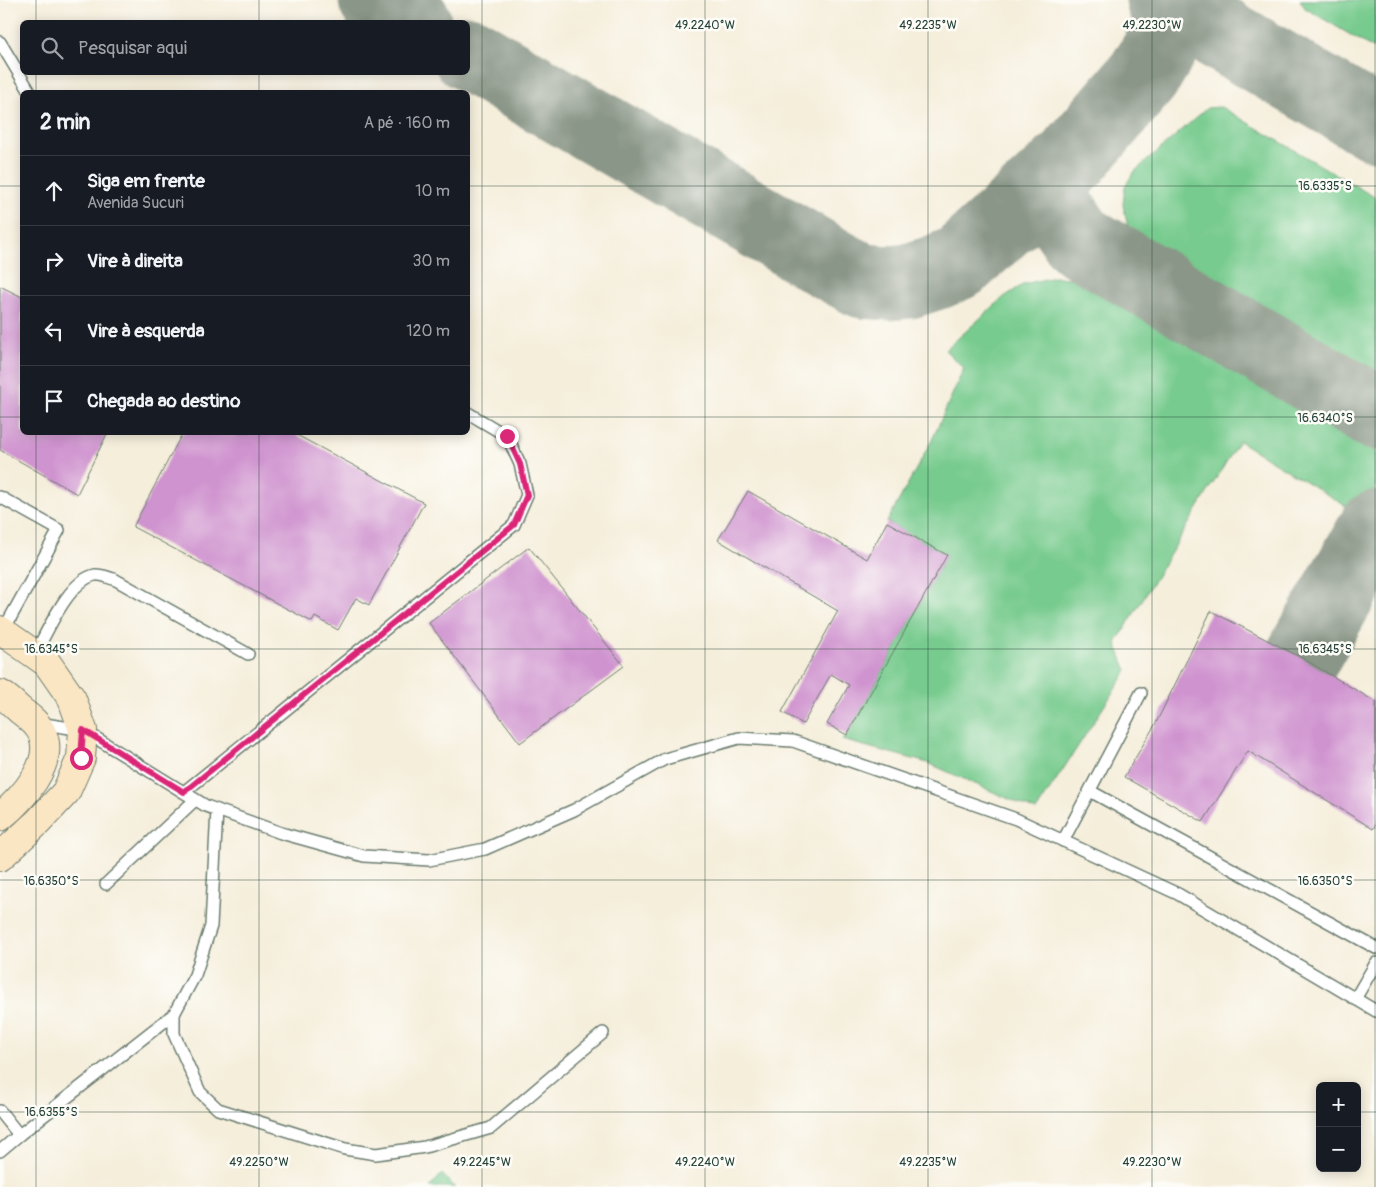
<!DOCTYPE html>
<html lang="pt">
<meta charset="utf-8">
<style>
:root{--surface:#171b24;--page:#242831;--text:#f1f3f6;--muted:#9ea1a6;--line:#363941}
body{margin:0;font-family:Pangolin,sans-serif;background:var(--page);color:var(--text)}
.controls{position:absolute;right:15px;bottom:15px;display:grid;overflow:hidden;border-radius:8px;box-shadow:0 2px 12px #0003}
.controls button{width:45px;height:45px;display:grid;place-items:center;padding:0;border:0;border-bottom:1px solid var(--line);background:var(--surface);color:var(--text);font:25px sans-serif}
.stop{position:absolute;width:15px;height:15px;margin:-11px;border:4px solid #db2777;border-radius:50%;background:#fff}
.stop.end{background:#db2777;border-color:#fff;box-shadow:0 1px 5px #0008}
.list{margin:0;padding:0;list-style:none}
h2{display:flex;justify-content:space-between;align-items:center;height:65px;margin:0;padding:0 20px;font-size:21px}
h2 small{font-size:16px;font-weight:400;color:var(--muted)}
.list li{display:grid;grid-template-columns:32px 1fr auto;gap:15px;align-items:center;box-sizing:border-box;height:70px;padding:0 20px;border-top:1px solid var(--line)}
.list b{display:block;font-size:19px;white-space:nowrap}
.list p{margin:0;font-size:16px;white-space:nowrap;color:var(--muted)}
.list em{font-size:16px;font-style:normal;color:var(--muted)}
.icon{flex:none;width:28px;height:28px;fill:none;stroke:currentColor;stroke-width:2;stroke-linecap:round;stroke-linejoin:round}
.map{position:relative;flex:none;width:1376px;height:1187px;overflow:hidden}
.search{position:absolute;background:var(--surface);box-shadow:0 2px 12px #0003;left:20px;top:20px;width:450px;height:55px;display:flex;align-items:center;gap:12px;box-sizing:border-box;padding:0 18px;border-radius:8px;color:var(--muted);font-size:19px}
.panel{position:absolute;background:var(--surface);box-shadow:0 2px 12px #0003;left:20px;top:90px;width:450px;height:345px;border-radius:8px}
.map>svg:first-child{display:block}
</style>
<div class="map">
<svg width="1376" height="1187" viewBox="0 0 1376 1187">
<rect width="100%" height="100%" fill="#fdfcf7"/>
<filter id="ink" filterUnits="userSpaceOnUse"><feTurbulence type="fractalNoise" baseFrequency=".02" numOctaves="2"/><feDisplacementMap in="SourceGraphic" scale="10" xChannelSelector="R" yChannelSelector="G"/><feConvolveMatrix kernelMatrix="1 2 1 2 8 2 1 2 1" color-interpolation-filters="sRGB"/></filter>
<filter id="wash" filterUnits="userSpaceOnUse"><feTurbulence type="fractalNoise" baseFrequency=".0096" numOctaves="4" result="noise"/><feDisplacementMap in="SourceGraphic" scale="20" xChannelSelector="R" yChannelSelector="G"/><feGaussianBlur stdDeviation="1.12" result="paint"/><feColorMatrix in="noise" values="0 0 0 0 0 0 0 0 0 0 0 0 0 0 0 0 0 1.4 0 .05"/><feComposite in="paint" operator="in"/></filter>
<g filter="url(#wash)">
<rect width="100%" height="100%" fill="#f5eedb"/>
<!-- green -->
<g fill="#77cb8e" stroke="#4b8461">
<path d="M 1300,0 L 1376,0 L 1376,50 L 1305,8 Z"/>
<path d="M 1221,107 L 1376,198 L 1376,385 L 1168,262 L 1143,245 L 1128,227 L 1123,205 L 1125,186 L 1134,172 L 1207,108 Z"/>
<path d="M 1054,277 L 1086,279 L 1118,295 L 1376,448 L 1376,487 L 1359,514 L 1239,441 L 1116,643 L 1127,671 L 1036,811 L 928,763 L 842,740 L 847,735 L 947,555 L 887,522 L 932,440 L 964,368 L 945,350 L 1004,297 L 1024,284 Z"/>
<path d="M 442,1174 L 455,1187 L 430,1187 Z"/>
</g>
<g fill="none" stroke-linecap="round" stroke-linejoin="round">
<!-- taxiway -->
<g stroke="#8a9688" stroke-width="75">
<path d="M 376,0 L 414,22"/>
<path d="M 1163,0 L 1376,124"/>
<path d="M 468,53 L 833,265 L 863,281 L 889,283 L 909,281 L 937,272 L 960,262 L 1069,163 L 1144,75 L 1189,0"/>
<path d="M 1043,187 L 1079,240 L 1376,413"/>
<path d="M 1302,658 L 1376,528"/>
</g>
</g>
<g id="blocks">
<!-- building -->
<g fill="#cf93cf">
<path d="M 0,286 L 22,297 L 22,432 L 108,432 L 77,494 L 0,450 Z"/>
<path d="M 183,432 L 291,432 L 424,503 L 369,605 L 356,598 L 338,630 L 315,617 L 312,622 L 133,527 Z"/>
<path d="M 748,491 L 867,559 L 887,522 L 947,555 L 847,735 L 827,724 L 849,685 L 831,674 L 803,724 L 782,712 L 838,611 L 718,540 Z"/>
<path d="M 529,547 L 624,666 L 520,743 L 429,623 Z"/>
<path d="M 1211,611 L 1302,658 L 1376,702 L 1376,824 L 1373,829 L 1248,751 L 1203,822 L 1124,777 L 1156,723 Z"/>
</g>
</g>
</g>
<g filter="url(#ink)">
<use href="#blocks" fill-opacity="0" stroke="#6a7b6e" stroke-width="1"/>
<g fill="none" stroke-linecap="round" stroke-linejoin="round">
<defs>
<g id="lane">
<path d="M 0,42 L 30,92"/>
<path d="M 0,497 L 59,530 L 3,631"/>
<path d="M 35,654 C 47,632 69,580 95,575 C 101,574 109,578 114,579 L 248,654"/>
<path d="M 38,723 L 83,730 L 206,806 L 281,833 L 364,856 L 429,860 L 485,849 L 574,810 L 665,759 L 739,738 L 793,741 L 1016,819 L 1178,894 L 1376,1011"/>
<path d="M 1090,791 L 1376,948"/>
<path d="M 184,792 L 514,525 L 527,495 L 520,464 L 507,436 L 468,413"/>
<path d="M 1063,841 L 1141,693"/>
<path d="M 106,884 L 195,800"/>
<path d="M 1355,999 L 1376,963"/>
<path d="M 174,1014 L 174,1034 L 200,1092 L 218,1109 L 345,1149 L 376,1154 L 425,1147 L 491,1128 L 603,1033"/>
<path d="M 0,1111 L 19,1135 L 174,1014 L 195,975 L 211,926 L 217,810"/>
<path d="M 0,1151 L 19,1135"/>
</g>
<g id="secondary">
<path d="M 0,630 L 47,663 L 72,699 L 83,730 L 81,758 L 66,792 L 38,822 L 0,857"/>
<path d="M 0,694 C 8,698 14,705 21,711 C 29,717 38,724 42,733 C 56,763 21,800 0,817"/>
</g>
</defs>
<!-- lane casing -->
<use href="#lane" stroke="#6a7b6e" stroke-width="14"/>
<!-- secondary casing -->
<use href="#secondary" stroke="#6a7b6e" stroke-width="30"/>
<!-- lane -->
<use href="#lane" stroke="#fff" stroke-width="11"/>
<!-- secondary -->
<use href="#secondary" stroke="#fbe6c4" stroke-width="28"/>
</g>
</g>
<g fill="none" stroke-linecap="round" stroke-linejoin="round" filter="url(#ink)">
<!-- route -->
<path stroke="#db2777" stroke-width="6" d="M 81,758 L 83,730 L 184,792 L 514,525 L 527,495 L 520,464 L 507,436"/>
</g>
<!-- ticks -->
<path fill="none" stroke="#1f3d34" stroke-width="1" stroke-opacity="0.45" d="M 36,0 L 36,22M 259,0 L 259,22M 482,0 L 482,1187M 705,0 L 705,1187M 928,0 L 928,1187M 1152,0 L 1152,1187M 1375,0 L 1375,1187M 36,72 L 36,92M 259,72 L 259,92M 0,186 L 22,186M 468,186 L 1376,186M 0,417 L 22,417M 468,417 L 1376,417M 36,432 L 36,1187M 259,432 L 259,1187M 0,649 L 1376,649M 0,880 L 1376,880M 0,1112 L 1320,1112M 1357,1112 L 1376,1112"/>
<g font-size="12" text-anchor="middle" fill="#1f3d34" stroke="#fdfcf7" stroke-width="5" stroke-linejoin="round" paint-order="stroke">
<text x="705" y="29">49.2240°W</text>
<text x="928" y="29">49.2235°W</text>
<text x="1152" y="29">49.2230°W</text>
<text x="1325" y="190">16.6335°S</text>
<text x="1325" y="422">16.6340°S</text>
<text x="51" y="653">16.6345°S</text>
<text x="1325" y="653">16.6345°S</text>
<text x="51" y="885">16.6350°S</text>
<text x="1325" y="885">16.6350°S</text>
<text x="51" y="1116">16.6355°S</text>
<text x="259" y="1166">49.2250°W</text>
<text x="482" y="1166">49.2245°W</text>
<text x="705" y="1166">49.2240°W</text>
<text x="928" y="1166">49.2235°W</text>
<text x="1152" y="1166">49.2230°W</text>
</g>
</svg>
<div class="controls">
<button>+</button>
<button>−</button>
</div>
<div class="stop" style="left:81px;top:758px"></div>
<div class="stop end" style="left:507px;top:436px"></div>
<div class="search"><svg class="icon" aria-label="search" viewBox="0 0 24 24"><circle cx="10" cy="10" r="6"/><path d="M15 15l6 6"/></svg>Pesquisar aqui</div>
<section class="panel">
<h2>2 min<small>A pé · 160 m</small></h2>
<ul class="list">
<li><svg class="icon" aria-label="ahead" viewBox="0 0 24 24"><path d="M12 20V5M6 11l6-6 6 6"/></svg><div><b>Siga em frente</b><p>Avenida Sucuri</p></div><em>10 m</em></li>
<li><svg class="icon" aria-label="right" viewBox="0 0 24 24"><path d="M7 20v-9h11M14 6l5 5-5 5"/></svg><div><b>Vire à direita</b></div><em>30 m</em></li>
<li><svg class="icon" aria-label="left" viewBox="0 0 24 24"><path d="M17 20v-9H6M10 6l-5 5 5 5"/></svg><div><b>Vire à esquerda</b></div><em>120 m</em></li>
<li><svg class="icon" aria-label="arrive" viewBox="0 0 24 24"><path d="M6 21V4h12l-3 4 3 4H6"/></svg><div><b>Chegada ao destino</b></div></li>
</ul>
</section>
</div>
